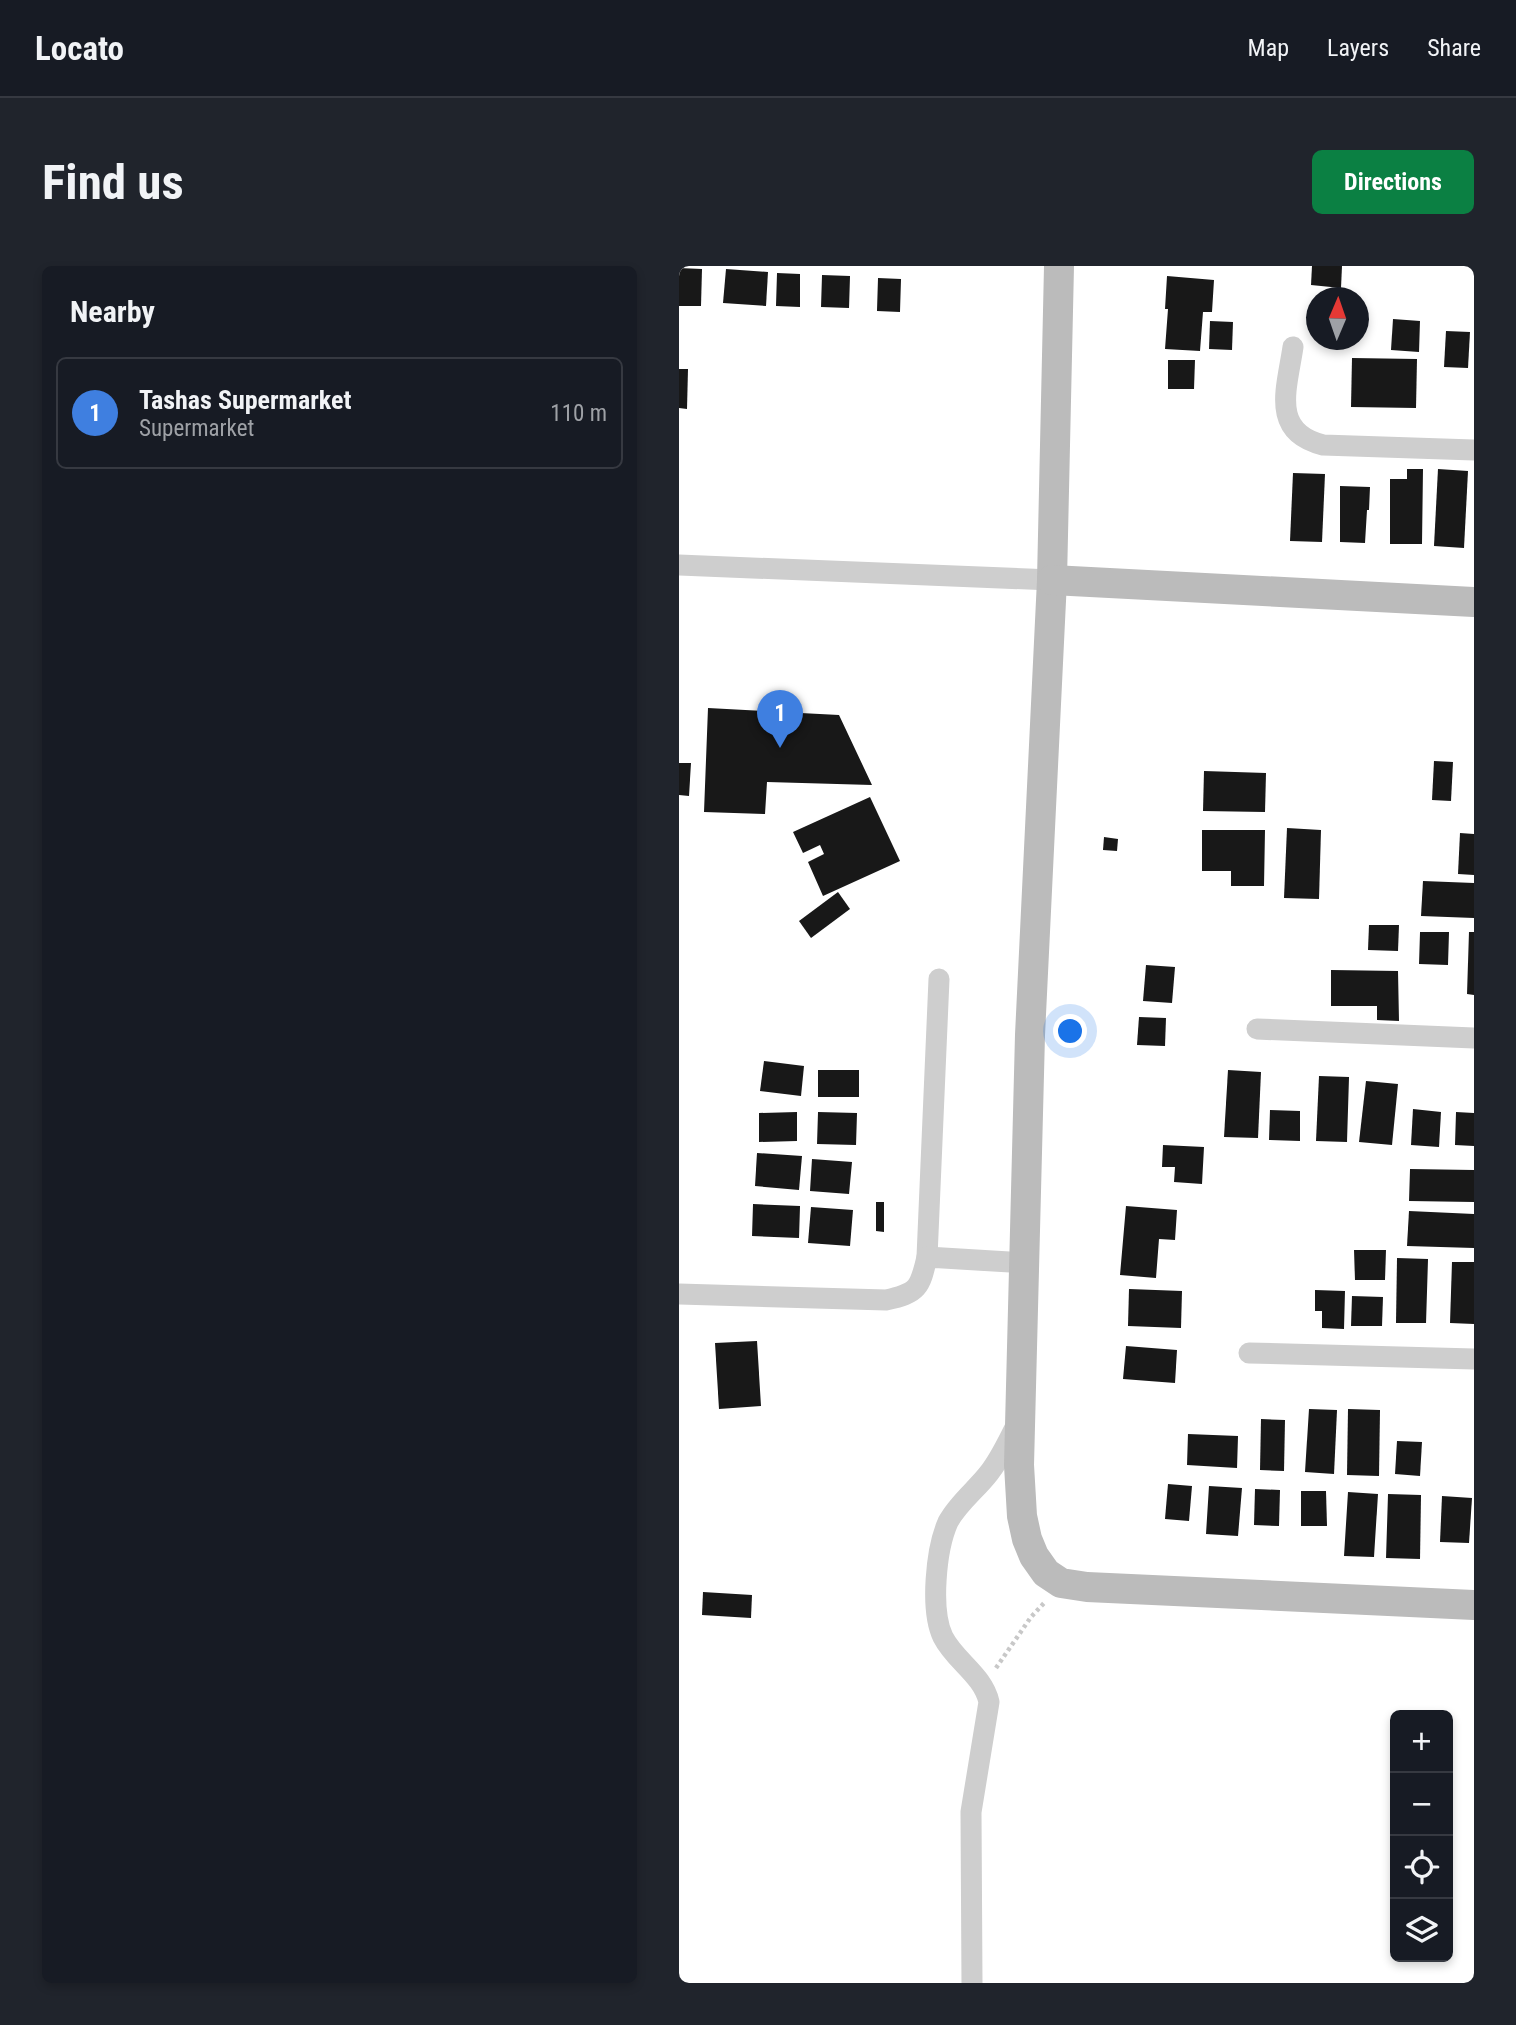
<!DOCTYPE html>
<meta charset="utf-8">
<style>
:root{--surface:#171b24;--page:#20242c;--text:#f1f3f6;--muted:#9ea1a6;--line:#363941;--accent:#0b8043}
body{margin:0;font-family:"Roboto Condensed",sans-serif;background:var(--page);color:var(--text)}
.controls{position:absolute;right:21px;bottom:21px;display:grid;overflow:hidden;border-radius:10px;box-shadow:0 4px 10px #0003}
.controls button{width:63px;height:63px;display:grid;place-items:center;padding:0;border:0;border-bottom:2px solid var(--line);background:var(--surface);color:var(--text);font:35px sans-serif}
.compass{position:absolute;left:627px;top:21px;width:63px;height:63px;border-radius:50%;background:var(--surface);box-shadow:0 4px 10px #0003;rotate:2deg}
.you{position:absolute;left:392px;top:766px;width:24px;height:24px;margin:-18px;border:5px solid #fff;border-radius:50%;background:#1a73e8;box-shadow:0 0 0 10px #1a73e833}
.badge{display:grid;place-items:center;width:46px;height:46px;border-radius:50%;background:var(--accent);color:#fff;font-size:23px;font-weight:700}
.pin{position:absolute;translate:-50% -58px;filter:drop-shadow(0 2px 4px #0008)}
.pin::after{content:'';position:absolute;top:37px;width:24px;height:21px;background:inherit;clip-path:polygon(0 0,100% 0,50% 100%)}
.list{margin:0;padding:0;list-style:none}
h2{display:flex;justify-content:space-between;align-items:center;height:91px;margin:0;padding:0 28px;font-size:30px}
h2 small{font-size:23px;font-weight:400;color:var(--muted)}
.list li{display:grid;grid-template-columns:46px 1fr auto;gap:21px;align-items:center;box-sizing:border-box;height:112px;margin:0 14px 14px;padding:0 14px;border:2px solid var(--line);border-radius:10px}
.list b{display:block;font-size:26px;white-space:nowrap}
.list p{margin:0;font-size:23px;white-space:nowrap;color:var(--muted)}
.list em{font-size:23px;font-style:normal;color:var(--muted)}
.icon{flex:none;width:38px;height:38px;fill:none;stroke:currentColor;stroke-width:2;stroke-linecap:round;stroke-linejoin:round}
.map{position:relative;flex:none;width:795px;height:1717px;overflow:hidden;border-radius:10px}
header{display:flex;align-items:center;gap:42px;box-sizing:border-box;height:98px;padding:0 35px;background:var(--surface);border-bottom:2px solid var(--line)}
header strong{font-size:33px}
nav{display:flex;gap:38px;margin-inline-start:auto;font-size:24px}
.intro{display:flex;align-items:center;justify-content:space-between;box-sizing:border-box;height:168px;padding:0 42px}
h1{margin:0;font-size:49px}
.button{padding:18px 32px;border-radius:10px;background:var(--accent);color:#fff;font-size:24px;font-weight:700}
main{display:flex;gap:42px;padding:0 42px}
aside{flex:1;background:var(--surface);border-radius:10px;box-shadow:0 4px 10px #0003}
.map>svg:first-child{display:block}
</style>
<header>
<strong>Locato</strong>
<nav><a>Map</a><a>Layers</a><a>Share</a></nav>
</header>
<div class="intro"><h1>Find us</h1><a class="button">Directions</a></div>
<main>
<aside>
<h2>Nearby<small></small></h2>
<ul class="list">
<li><span class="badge" style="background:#3f7fe0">1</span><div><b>Tashas Supermarket</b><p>Supermarket</p></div><em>110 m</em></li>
</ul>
</aside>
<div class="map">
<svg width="795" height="1717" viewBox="0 0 795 1717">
<rect width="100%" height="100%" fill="#fff"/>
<!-- building -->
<g fill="#181818">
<path d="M 633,0 L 663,0 L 662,22 L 632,19 Z"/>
<path d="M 0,2 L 23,3 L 22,40 L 0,40 Z"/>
<path d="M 47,3 L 89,6 L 87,40 L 44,37 Z"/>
<path d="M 98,7 L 121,8 L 121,41 L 97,40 Z"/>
<path d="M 143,9 L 171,10 L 170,42 L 142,41 Z"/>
<path d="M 488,10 L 535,14 L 533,46 L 524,46 L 521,85 L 486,83 L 489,43 L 486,43 Z"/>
<path d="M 199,12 L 222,13 L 221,46 L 198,45 Z"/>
<path d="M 714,53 L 741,55 L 740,86 L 712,84 Z"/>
<path d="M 531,55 L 554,56 L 553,84 L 530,83 Z"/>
<path d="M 767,65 L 791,66 L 789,102 L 765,101 Z"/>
<path d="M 673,92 L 738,93 L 737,142 L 672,141 Z"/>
<path d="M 489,94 L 516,94 L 515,123 L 489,123 Z"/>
<path d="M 0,103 L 9,103 L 8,143 L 0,142 Z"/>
<path d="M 728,203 L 744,203 L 743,278 L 711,278 L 711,213 L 728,213 Z"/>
<path d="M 759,203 L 789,205 L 785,282 L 755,280 Z"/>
<path d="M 614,207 L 646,208 L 643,276 L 611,275 Z"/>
<path d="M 661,220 L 691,221 L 690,244 L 688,244 L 686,277 L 661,276 Z"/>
<path d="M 29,442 L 160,449 L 193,519 L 88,516 L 86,548 L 25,546 Z"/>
<path d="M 755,495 L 774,496 L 772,535 L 753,534 Z"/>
<path d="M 0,497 L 12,497 L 10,530 L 0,529 Z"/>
<path d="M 525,505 L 587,507 L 586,546 L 524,545 Z"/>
<path d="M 191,531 L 221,595 L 144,630 L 129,596 L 145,588 L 141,579 L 124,587 L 114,566 Z"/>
<path d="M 608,562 L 642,564 L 640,633 L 605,632 Z"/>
<path d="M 523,564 L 586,564 L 585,620 L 552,620 L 552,605 L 523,605 Z"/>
<path d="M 781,567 L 795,568 L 795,609 L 779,608 Z"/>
<path d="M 425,571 L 439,573 L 438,585 L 424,584 Z"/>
<path d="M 744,615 L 795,617 L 795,652 L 742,650 Z"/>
<path d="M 159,626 L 171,643 L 132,672 L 120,655 Z"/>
<path d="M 690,659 L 720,659 L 719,685 L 689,684 Z"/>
<path d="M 741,666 L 770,666 L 769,699 L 740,698 Z"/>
<path d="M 790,666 L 795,666 L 795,729 L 788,728 Z"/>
<path d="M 467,699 L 496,701 L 493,737 L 464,735 Z"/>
<path d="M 652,704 L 719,705 L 720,755 L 698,754 L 698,740 L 652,740 Z"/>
<path d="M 460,751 L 487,752 L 486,780 L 458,779 Z"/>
<path d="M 85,795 L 125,800 L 122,830 L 81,825 Z"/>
<rect x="139" y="804" width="41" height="27"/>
<path d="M 549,804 L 582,806 L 579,872 L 545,871 Z"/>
<path d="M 640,810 L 670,811 L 668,876 L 637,875 Z"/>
<path d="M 687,815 L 719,818 L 713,879 L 680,876 Z"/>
<path d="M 734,843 L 762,846 L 760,881 L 732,879 Z"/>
<path d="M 591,844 L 621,845 L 621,875 L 590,874 Z"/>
<path d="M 118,846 L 118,875 L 80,876 L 80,847 Z"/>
<path d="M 139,846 L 178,847 L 177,879 L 138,878 Z"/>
<path d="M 777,846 L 795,847 L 795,880 L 776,879 Z"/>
<path d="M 484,879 L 525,881 L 523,918 L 495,916 L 496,901 L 483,901 Z"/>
<path d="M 78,887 L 123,890 L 120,924 L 76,920 Z"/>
<path d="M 133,893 L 173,896 L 170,928 L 131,925 Z"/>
<path d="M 731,903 L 795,904 L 795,936 L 730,935 Z"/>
<path d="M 197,936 L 205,936 L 205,966 L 197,965 Z"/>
<path d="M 74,938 L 121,940 L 120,972 L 73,970 Z"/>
<path d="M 447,940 L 498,944 L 496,974 L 480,973 L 477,1012 L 441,1009 Z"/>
<path d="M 132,941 L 174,944 L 171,980 L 129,977 Z"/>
<path d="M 730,945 L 795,948 L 795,982 L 728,980 Z"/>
<path d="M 675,984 L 707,984 L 706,1014 L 676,1014 Z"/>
<path d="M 718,992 L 749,993 L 747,1057 L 717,1057 Z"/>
<path d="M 773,996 L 795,996 L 795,1058 L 771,1057 Z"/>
<path d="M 450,1023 L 503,1025 L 502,1062 L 449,1060 Z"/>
<path d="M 636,1024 L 666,1025 L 665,1063 L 643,1062 L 643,1045 L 636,1045 Z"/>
<path d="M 673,1030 L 704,1031 L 703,1060 L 672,1060 Z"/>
<path d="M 78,1075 L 82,1140 L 40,1143 L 36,1077 Z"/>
<path d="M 447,1080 L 498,1084 L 496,1117 L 444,1113 Z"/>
<path d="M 630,1143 L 658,1144 L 655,1208 L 626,1206 Z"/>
<path d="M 669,1143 L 701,1144 L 700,1210 L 668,1209 Z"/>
<path d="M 582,1153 L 606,1154 L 605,1205 L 581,1204 Z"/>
<path d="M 509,1168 L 559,1170 L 558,1202 L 508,1199 Z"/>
<path d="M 718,1175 L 743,1176 L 741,1210 L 716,1208 Z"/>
<path d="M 489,1218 L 513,1220 L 510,1255 L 486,1253 Z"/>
<path d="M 530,1220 L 563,1222 L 559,1270 L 527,1268 Z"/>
<path d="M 576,1223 L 601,1224 L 600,1260 L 575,1259 Z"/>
<path d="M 622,1225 L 647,1225 L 648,1260 L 622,1260 Z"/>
<path d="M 669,1226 L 699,1228 L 695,1291 L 665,1290 Z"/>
<path d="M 709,1228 L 742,1229 L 741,1293 L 707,1292 Z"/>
<path d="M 763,1230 L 793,1232 L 790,1277 L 761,1276 Z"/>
<path d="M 24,1326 L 73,1329 L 72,1352 L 23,1349 Z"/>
</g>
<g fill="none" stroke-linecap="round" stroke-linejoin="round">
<!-- path -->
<path stroke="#c8c8c8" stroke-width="4.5" stroke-dasharray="3.5 3.5" stroke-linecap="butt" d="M 317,1402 L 352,1351 L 366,1336"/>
<!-- street -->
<g stroke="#cecece" stroke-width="21">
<path d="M 614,81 C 608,122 591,166 644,179 L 795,184"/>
<path d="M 0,299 L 373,314"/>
<path d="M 578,763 L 795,772"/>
<path d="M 248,991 L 260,713"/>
<path d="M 0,1028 L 207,1034 C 239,1027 241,1022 248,991 L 346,997"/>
<path d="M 570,1087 L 795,1093"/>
<path d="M 293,1717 L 292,1546 L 310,1436 C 304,1409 276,1395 264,1371 C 251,1344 257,1283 269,1256 C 279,1237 297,1224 310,1207 C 322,1192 330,1173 339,1156"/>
</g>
<!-- secondary -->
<g stroke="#bbb" stroke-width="30">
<path d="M 380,0 L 373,314 L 351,769 L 340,1199 L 343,1250 L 348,1273 L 355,1290 L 367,1307 L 382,1317 L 408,1321 L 795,1339"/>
<path d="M 373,314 L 795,336"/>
</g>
</g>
</svg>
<div class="controls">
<button>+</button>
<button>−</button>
<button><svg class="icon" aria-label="locate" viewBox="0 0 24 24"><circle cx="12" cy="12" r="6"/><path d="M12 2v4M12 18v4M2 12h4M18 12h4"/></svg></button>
<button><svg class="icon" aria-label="layers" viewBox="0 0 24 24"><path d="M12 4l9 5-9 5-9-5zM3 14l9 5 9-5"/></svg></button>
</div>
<svg class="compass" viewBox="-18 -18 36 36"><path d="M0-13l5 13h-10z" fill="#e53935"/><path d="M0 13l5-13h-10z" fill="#9ea1a6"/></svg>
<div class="you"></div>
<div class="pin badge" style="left:101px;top:482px;background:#3f7fe0">1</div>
</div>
</main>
